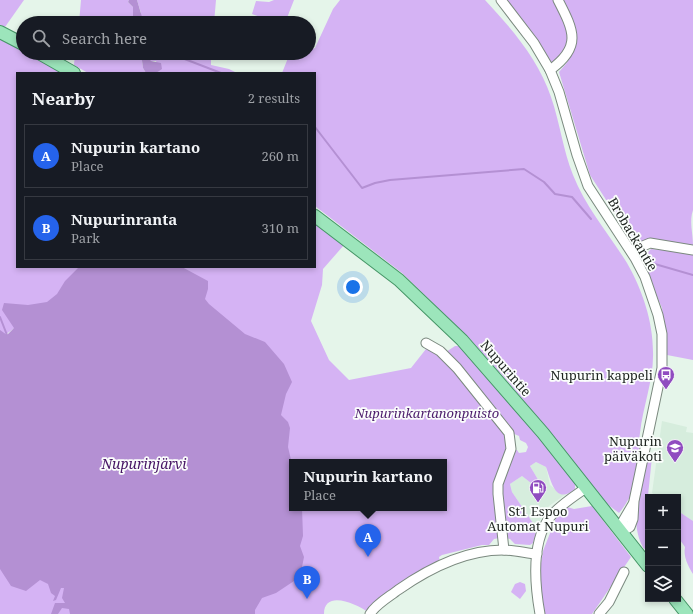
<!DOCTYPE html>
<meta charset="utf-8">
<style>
:root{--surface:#171b24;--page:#20242c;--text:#f1f3f6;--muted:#9ea1a6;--line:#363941;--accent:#2563eb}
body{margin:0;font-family:"Noto Serif",serif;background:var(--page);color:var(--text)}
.controls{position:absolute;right:12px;bottom:12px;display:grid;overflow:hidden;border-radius:0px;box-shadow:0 2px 6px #0003}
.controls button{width:36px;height:36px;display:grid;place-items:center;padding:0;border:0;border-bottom:1px solid var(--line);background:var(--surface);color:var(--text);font:20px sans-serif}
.you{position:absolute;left:353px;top:287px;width:14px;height:14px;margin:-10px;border:3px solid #fff;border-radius:50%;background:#1a73e8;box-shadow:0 0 0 6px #1a73e833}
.badge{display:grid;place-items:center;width:26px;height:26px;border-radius:50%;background:var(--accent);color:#fff;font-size:13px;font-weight:700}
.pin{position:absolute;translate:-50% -33px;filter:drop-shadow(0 1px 2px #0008)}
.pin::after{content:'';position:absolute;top:21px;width:14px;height:12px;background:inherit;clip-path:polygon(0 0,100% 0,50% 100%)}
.popup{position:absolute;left:289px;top:459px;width:158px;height:52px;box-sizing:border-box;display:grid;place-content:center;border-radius:0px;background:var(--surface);filter:drop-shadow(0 1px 3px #0005);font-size:13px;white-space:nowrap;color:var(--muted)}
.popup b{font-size:15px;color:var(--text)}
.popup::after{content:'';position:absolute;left:50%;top:100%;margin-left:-8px;border:8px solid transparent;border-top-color:var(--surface)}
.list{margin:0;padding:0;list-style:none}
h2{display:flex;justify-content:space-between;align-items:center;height:52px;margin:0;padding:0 16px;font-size:17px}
h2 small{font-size:13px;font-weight:400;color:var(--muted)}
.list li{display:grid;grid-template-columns:26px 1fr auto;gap:12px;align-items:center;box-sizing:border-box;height:64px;margin:0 8px 8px;padding:0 8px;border:1px solid var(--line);border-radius:0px}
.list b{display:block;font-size:15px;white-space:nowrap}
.list p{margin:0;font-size:13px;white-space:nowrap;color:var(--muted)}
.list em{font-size:13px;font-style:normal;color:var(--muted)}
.icon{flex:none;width:22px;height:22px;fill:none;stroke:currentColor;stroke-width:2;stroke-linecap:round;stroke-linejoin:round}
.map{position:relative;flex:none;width:693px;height:614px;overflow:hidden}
.search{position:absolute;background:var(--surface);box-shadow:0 2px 6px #0003;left:16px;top:16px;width:300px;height:44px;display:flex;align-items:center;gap:10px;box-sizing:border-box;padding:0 14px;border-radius:22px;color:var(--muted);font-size:15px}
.panel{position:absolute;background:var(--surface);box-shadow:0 2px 6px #0003;left:16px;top:72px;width:300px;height:196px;border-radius:0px}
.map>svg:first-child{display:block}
</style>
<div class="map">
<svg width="693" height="614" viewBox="0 0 693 614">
<rect width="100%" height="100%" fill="#e5f5ea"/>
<!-- built -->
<g fill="#d6eddd">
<path d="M 662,421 L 687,427 L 686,432 L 693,433 L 693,521 L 678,511 L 678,497 L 658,497 L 652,493 Z"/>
<path d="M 536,462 L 546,467 L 550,485 L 560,493 L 566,494 L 549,506 L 541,518 L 537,529 L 512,492 L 510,484 L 522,476 L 540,490 L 543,488 L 530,466 Z"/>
</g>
<!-- green -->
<g fill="#d5b3f4" fill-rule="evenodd">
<path d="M 0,0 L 24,0 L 5,27 L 0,25 Z"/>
<path d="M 81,0 L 129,0 L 128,2 L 133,7 L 133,23 L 79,23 Z"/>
<path d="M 137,0 L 216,0 L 214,23 L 141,23 L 141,13 Z"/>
<path d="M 274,0 L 294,0 L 285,23 L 277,23 L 252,14 L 256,1 L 269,2 Z"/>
<path d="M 340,0 L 485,0 C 512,29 538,59 551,97 C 560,123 563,150 573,175 C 586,208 609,234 627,263 C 642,289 653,321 653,352 C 654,379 643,406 640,433 C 638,443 640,453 639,463 C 638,481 631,499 619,513 L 607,504 L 510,384 L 470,339 L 402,273 L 315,206 L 315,73 L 282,73 L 290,53 L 309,53 L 309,50 L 315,48 L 333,9 Z"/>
<path d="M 507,0 L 555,0 C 561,12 574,38 566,50 C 563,55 557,60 553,64 Z"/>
<path d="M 563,0 L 693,0 L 693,210 C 689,221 693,233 693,245 L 651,239 L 634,243 L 590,175 L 559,72 C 585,45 574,32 563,0 Z"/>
<path d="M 0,38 L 23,51 L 23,53 L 27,53 L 62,73 L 17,73 L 17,267 L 94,267 L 0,339 Z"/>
<path d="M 75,53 L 141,53 L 143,68 L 146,73 L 88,73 L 74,65 Z"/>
<path d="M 147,53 L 211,53 L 211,65 L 229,69 L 237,73 L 156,73 L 159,70 L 156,61 L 151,61 Z"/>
<path d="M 315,221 L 344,245 L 323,269 L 322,285 L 311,321 L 329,360 L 349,380 L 411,368 L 426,349 L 431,349 L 440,354 L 506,433 L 508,446 L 496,479 L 499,538 L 494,539 L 489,545 L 482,545 L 442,555 L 439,557 L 440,562 L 368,612 C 357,604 324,589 324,614 L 250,614 L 167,267 L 315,267 ZM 292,462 L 444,462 L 444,508 L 292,508 Z"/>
<path d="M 651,249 L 693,253 L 693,360 L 667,355 L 662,308 L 641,260 Z"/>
<path d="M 455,346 L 460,346 L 489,375 L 575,481 L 575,489 C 555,506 551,480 546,467 L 536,462 L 530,466 L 543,488 L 540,490 L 522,476 L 510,484 L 512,492 L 537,529 L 533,543 L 530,545 L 515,544 L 510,539 L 506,538 L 501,486 L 513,450 L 517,450 L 519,453 L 526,452 L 528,447 L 526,443 L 520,440 L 519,436 L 512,433 L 446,352 Z"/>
<path d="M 0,432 L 109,614 L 0,614 Z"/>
<path d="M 648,455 L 652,457 L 646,515 L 648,546 L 644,549 C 627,521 642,485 648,455 Z"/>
<path d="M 592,506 L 631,557 L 592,614 L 544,614 L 539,576 L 543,551 L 556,518 L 567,507 L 574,509 Z"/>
<path d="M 678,511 L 693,521 L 693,574 C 688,566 683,556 685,547 L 678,537 Z"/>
<path d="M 520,582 L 525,584 L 526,591 L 520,599 L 511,592 L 515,584 Z"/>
</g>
<!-- water -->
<g fill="#b490d3">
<path d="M 129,0 L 137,0 L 142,17 L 141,23 L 133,23 L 133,7 L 128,2 Z"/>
<path d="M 141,53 L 147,53 L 151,61 L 161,63 L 162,69 L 156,73 L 146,73 L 143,68 Z"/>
<path d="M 79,267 L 182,267 L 208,281 L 208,289 L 205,299 L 209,304 L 245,334 L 265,342 L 284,364 L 292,382 L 286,394 L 281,415 L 288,422 L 290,428 L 288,447 L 292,464 L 292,508 L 302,508 L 303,536 L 300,546 L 304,557 L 300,577 L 276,593 L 262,598 L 255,610 L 255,614 L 70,614 L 69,609 L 62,608 L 58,614 L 51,614 L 55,603 L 65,603 L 62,598 L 64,588 L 61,588 L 56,600 L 53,601 L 55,596 L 51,593 L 48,584 L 40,580 L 26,591 L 11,586 L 0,569 L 0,330 L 7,335 L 14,328 L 2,310 L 4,303 L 28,305 L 47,302 L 57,294 L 65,281 Z"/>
</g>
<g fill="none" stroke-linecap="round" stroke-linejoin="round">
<!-- stream -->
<g stroke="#b490d3" stroke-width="2">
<path d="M 147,59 L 169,53 L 221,73"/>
<path d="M 315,127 L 362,188 L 375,183 L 390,180 L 524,169 L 544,182 L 555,194 L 572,197 L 591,219"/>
<path d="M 648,262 L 693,275"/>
<path d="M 0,317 L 7,335"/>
</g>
<defs>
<g id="minor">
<path d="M 501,0 L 534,43 L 550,70 L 559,92 L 577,155 L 588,186 L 635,258 L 645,277 L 658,315 L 662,334 L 662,368 L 634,501 L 633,519 L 630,527 L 621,532"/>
<path d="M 550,70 C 582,47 574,31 558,0"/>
<path d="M 631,251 L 650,243 L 693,250"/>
<path d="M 426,343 L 440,351 L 457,368 L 509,433 L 511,449 L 498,484 L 498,494 L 504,550"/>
<path d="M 621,532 L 623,521 L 633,504"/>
<path d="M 370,614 C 376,604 389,597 398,590 C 428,569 465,550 503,550 C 514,550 526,553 537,554"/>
<path d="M 540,614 C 535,586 531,542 550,517 C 560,505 573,497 586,488"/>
<path d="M 599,614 L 609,602 L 624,572"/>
</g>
<g id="major">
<path d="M 0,32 L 23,44"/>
<path d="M 39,53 L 74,73"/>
<path d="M 315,216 L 399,280 L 462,340 L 543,433 L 648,566"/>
<path d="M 675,599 L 687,614"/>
</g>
</defs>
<!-- minor casing -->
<use href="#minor" stroke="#7b897f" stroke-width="11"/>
<!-- major casing -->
<use href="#major" stroke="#459566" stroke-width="14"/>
<!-- minor -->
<use href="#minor" stroke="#fff" stroke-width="9"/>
<!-- major -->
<use href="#major" stroke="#9ce5bb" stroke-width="12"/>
</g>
<!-- icons -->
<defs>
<symbol id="bus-pin" viewBox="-11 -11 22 30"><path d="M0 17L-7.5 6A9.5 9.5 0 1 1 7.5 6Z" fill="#904cc0" stroke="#fbfefc"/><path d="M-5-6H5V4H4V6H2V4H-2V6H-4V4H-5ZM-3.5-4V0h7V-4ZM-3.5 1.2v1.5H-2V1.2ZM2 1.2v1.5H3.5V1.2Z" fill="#fff"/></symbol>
<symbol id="school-pin" viewBox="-11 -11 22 30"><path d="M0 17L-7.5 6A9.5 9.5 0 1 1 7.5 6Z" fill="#904cc0" stroke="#fbfefc"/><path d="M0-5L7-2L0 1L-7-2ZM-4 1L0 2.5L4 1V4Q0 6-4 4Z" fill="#fff"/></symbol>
<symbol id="fuel-pin" viewBox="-11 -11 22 30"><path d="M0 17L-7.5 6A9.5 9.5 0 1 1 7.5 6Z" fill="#904cc0" stroke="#fbfefc"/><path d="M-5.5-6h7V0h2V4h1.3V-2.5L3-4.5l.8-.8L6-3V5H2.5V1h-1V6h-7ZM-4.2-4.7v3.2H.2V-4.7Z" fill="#fff"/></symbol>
</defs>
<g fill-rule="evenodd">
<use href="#bus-pin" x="656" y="365" width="20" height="27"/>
<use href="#school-pin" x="665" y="438" width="20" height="27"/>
<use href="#fuel-pin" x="528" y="478" width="20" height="27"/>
</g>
<g text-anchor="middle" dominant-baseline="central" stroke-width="3.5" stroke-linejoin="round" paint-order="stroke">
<!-- street labels -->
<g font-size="13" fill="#1d231f" stroke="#fbfefc">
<text transform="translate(633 234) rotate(59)">Brobackantie</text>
<text transform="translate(506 368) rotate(49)">Nupurintie</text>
</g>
<!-- poi labels -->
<g font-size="13" fill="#1d231f" stroke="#fbfefc" text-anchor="end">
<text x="653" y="375">Nupurin kappeli</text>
<text x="662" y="441">Nupurin<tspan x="662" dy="15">päiväkoti</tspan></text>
<text x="538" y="511" text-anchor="middle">St1 Espoo<tspan x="538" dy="15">Automat Nupuri</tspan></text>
</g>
<!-- park labels -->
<g font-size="13" font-style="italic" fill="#4d1e6d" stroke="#fbfefc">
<text x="427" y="413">Nupurinkartanonpuisto</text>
</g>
<!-- water labels -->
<g font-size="14" font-style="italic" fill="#461564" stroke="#fbfefc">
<text x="144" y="463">Nupurinjärvi</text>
</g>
</g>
</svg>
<div class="controls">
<button>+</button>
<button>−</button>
<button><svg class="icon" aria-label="layers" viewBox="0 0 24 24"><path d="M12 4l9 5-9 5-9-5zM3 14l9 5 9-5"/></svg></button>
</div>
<div class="you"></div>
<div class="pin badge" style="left:368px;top:557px">A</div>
<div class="popup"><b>Nupurin kartano</b>Place</div>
<div class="pin badge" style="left:307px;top:599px">B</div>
<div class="search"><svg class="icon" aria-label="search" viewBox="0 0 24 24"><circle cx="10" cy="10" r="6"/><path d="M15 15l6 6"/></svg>Search here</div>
<section class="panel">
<h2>Nearby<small>2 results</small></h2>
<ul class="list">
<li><span class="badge">A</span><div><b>Nupurin kartano</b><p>Place</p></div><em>260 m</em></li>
<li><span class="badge">B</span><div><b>Nupurinranta</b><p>Park</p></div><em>310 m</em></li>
</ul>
</section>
</div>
